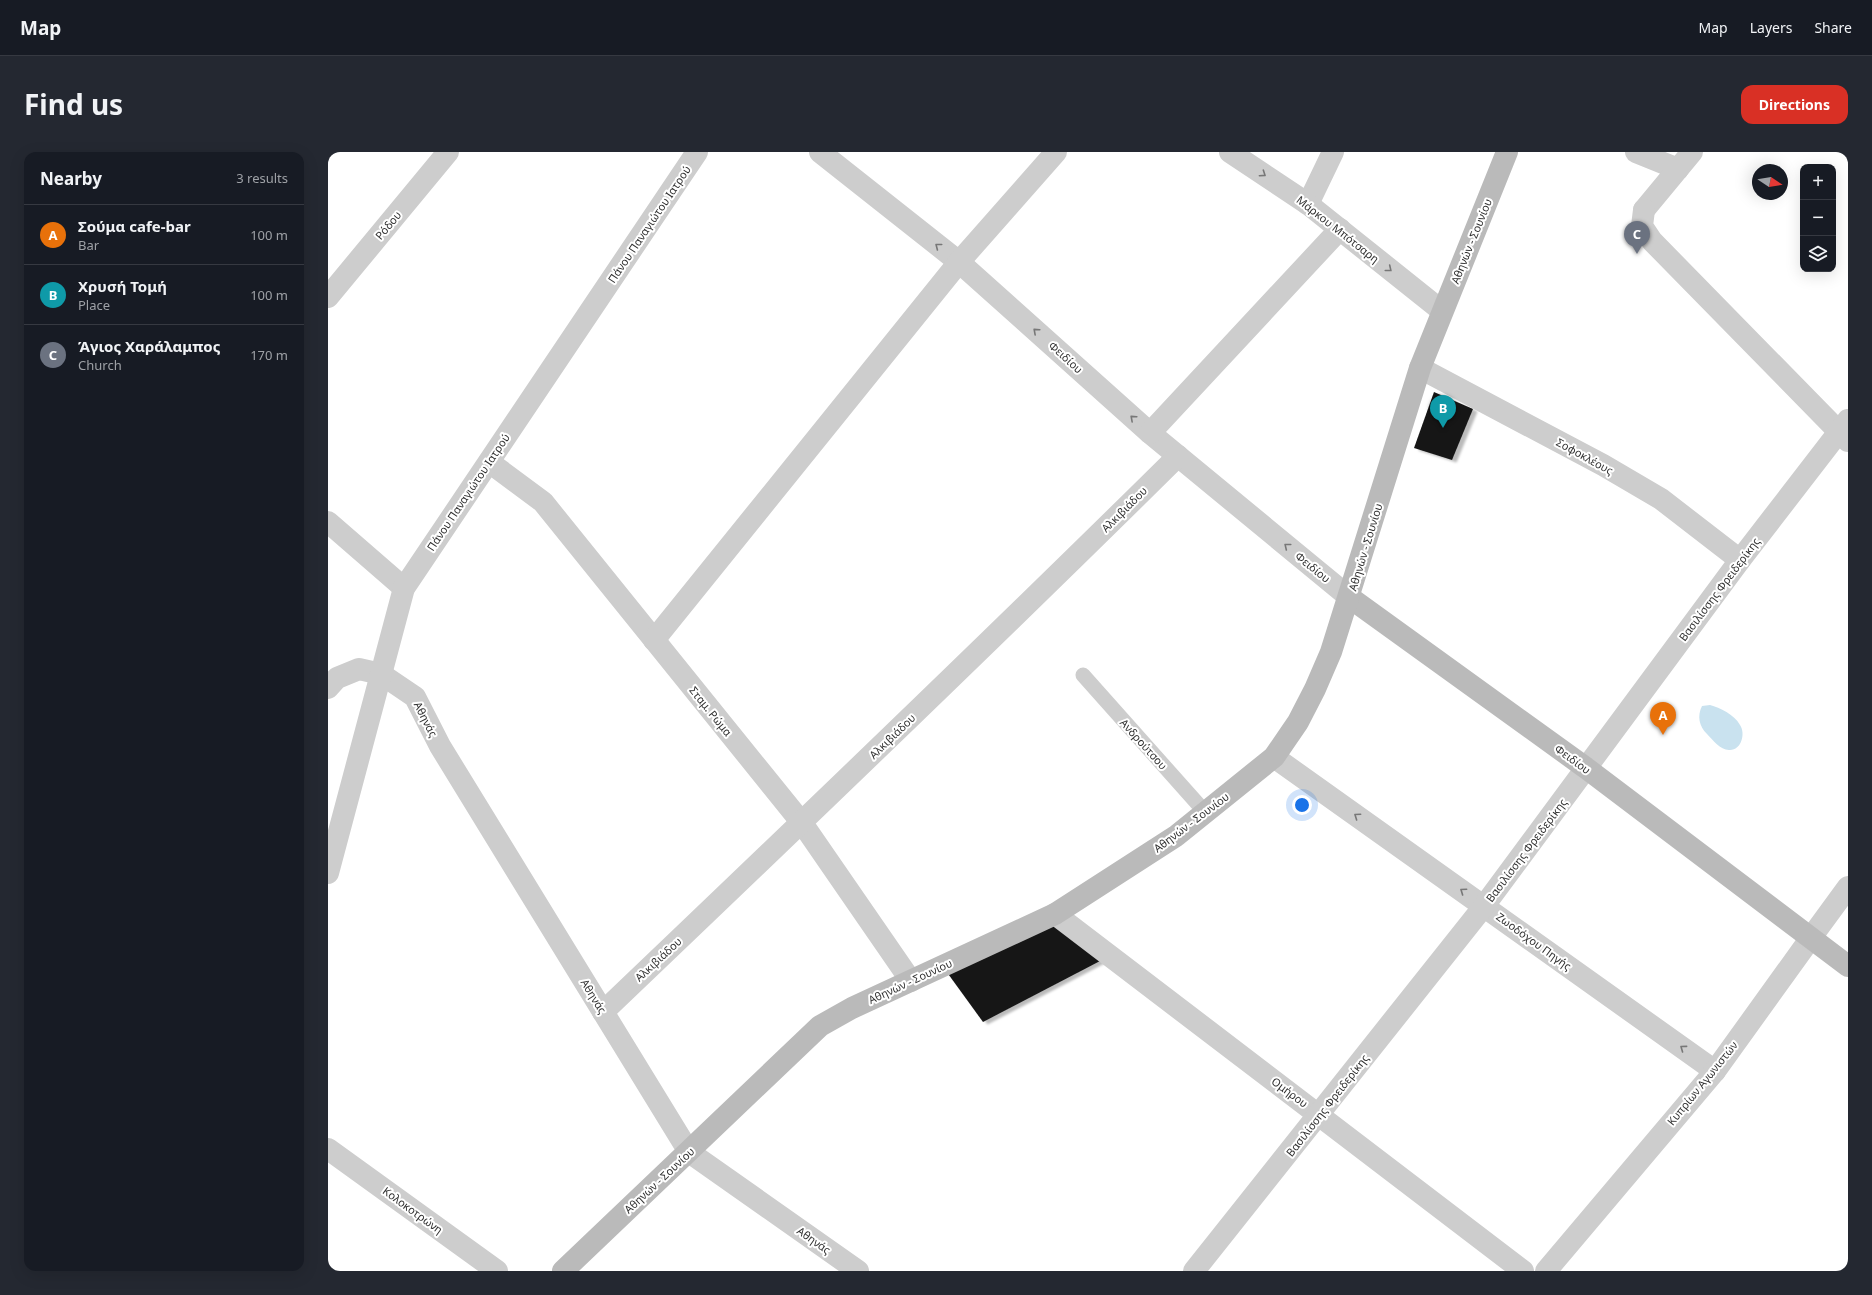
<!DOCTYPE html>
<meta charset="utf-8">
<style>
:root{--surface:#171b24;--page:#242831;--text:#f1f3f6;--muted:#9ea1a6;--line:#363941;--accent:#d93025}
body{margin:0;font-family:"Noto Sans",sans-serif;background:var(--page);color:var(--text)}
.controls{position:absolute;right:12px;top:12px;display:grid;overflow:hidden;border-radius:8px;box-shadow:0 4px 16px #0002}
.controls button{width:36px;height:36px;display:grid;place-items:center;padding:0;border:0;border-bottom:1px solid var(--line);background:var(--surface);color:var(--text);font:20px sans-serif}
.compass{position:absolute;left:1424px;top:12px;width:36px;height:36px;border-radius:50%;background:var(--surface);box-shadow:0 4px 16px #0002;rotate:102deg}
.you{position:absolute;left:974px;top:653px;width:14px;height:14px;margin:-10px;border:3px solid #fff;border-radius:50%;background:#1a73e8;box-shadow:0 0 0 6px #1a73e833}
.badge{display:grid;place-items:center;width:26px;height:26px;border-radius:50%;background:var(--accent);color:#fff;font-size:13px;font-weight:700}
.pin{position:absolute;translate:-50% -33px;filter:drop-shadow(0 1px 2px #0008)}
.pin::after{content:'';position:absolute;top:21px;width:14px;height:12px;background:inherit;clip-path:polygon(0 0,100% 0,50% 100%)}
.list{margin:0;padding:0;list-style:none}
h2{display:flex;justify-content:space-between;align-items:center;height:52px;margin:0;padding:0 16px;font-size:17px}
h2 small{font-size:13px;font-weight:400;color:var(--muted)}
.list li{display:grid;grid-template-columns:26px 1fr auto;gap:12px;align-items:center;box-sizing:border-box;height:60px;padding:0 16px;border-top:1px solid var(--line)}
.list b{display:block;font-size:15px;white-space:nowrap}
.list p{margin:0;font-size:13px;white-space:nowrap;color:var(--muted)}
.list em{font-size:13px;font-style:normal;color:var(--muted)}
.icon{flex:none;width:22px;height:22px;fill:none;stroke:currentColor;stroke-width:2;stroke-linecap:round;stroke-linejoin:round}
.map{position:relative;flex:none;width:1520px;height:1119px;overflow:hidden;border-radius:12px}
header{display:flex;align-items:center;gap:24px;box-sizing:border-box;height:56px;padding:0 20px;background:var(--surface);border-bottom:1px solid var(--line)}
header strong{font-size:19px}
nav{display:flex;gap:22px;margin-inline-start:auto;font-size:14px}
.intro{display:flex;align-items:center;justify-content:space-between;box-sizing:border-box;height:96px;padding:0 24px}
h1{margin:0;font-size:28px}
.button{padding:10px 18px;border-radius:12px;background:var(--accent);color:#fff;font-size:14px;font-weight:700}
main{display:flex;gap:24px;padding:0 24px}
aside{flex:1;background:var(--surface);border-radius:12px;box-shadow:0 4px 16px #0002}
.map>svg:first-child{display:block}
</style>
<header>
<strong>Map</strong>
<nav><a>Map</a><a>Layers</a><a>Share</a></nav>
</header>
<div class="intro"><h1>Find us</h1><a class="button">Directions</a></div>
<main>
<aside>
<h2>Nearby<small>3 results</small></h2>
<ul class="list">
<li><span class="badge" style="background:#e8710a">A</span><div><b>Σούμα cafe-bar</b><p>Bar</p></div><em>100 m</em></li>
<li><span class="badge" style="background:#0f9aa8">B</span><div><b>Χρυσή Τομή</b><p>Place</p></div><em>100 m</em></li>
<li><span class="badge" style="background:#6b7280">C</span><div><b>Άγιος Χαράλαμπος</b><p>Church</p></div><em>170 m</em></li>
</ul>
</aside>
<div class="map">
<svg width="1520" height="1119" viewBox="0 0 1520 1119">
<defs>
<filter id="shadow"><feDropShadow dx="4.5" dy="2.5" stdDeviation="1" flood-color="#0004"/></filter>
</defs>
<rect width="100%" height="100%" fill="#fff"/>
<!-- water -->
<path fill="#c9e2ef" d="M 1382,553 C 1392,556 1406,562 1412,573 C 1418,582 1413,599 1401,598 C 1392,598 1385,588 1379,582 C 1371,574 1369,564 1374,554 Z"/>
<!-- building -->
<g fill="#171717" filter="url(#shadow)">
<path d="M 1106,240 L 1145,257 L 1124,308 L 1086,296 Z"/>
<path d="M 725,768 L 774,808 L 655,870 L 618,819 Z"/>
</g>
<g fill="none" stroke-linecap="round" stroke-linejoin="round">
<!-- service -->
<path stroke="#cdcdcd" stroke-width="15" d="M 755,523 L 877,660"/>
<!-- pedestrian -->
<g stroke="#cdcdcd" stroke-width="22">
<path d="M 1308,0 L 1350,17"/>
<path d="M 980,52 L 1005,0"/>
<path d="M 1316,58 L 1364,0"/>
</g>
<!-- minor -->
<g stroke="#cdcdcd" stroke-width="22">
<path d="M 492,0 L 631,110 L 822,281 L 1021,445"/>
<path d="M 902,0 L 980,52 L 1114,159"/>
<path d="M 1316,58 L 1314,74 L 1324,89 L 1520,289"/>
<path d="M 0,145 L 120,0"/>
<path d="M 1092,216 L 1275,313 L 1333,347 L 1412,408"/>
<path d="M 822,281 L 1012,77"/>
<path d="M 161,310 L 215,350 L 474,671 L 583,829"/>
<path d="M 0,370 L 76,436"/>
<path d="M 326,488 L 631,110 L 728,0"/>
<path d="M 0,536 L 9,526 L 31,517 L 53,522 L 87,545 L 112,594 L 361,1000 L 530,1119"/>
<path d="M 946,605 L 1387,919"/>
<path d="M 0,721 L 76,436 L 369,0"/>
<path d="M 727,762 L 1195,1119"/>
<path d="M 275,860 C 468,676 660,492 850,304"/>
<path d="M 0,997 L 169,1119"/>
<path d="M 866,1119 L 1156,754 L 1412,408 L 1520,268"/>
<path d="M 1218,1119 L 1387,919 L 1482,787"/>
</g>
<!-- tertiary -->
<path stroke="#cdcdcd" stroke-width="22" d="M 1482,787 L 1520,735"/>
<!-- secondary -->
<g stroke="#bababa" stroke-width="22">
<path d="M 1021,445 L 1258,616 L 1520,814"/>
<path d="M 235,1119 L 492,874 L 524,856 L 727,762 L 848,684 L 946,605 L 970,570 L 987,537 L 1003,500 L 1092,216 L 1179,0"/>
</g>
</g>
<!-- one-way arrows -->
<defs><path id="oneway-chevron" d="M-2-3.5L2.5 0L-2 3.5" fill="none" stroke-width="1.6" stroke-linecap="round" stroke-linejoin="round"/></defs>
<g stroke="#777">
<use href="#oneway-chevron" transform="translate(935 22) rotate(34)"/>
<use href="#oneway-chevron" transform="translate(610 94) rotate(-142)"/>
<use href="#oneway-chevron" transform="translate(1061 117) rotate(39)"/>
<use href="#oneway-chevron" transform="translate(708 179) rotate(-138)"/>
<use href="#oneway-chevron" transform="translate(805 266) rotate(-138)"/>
<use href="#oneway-chevron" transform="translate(959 394) rotate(-141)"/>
<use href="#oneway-chevron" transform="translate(1029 664) rotate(-145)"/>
<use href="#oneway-chevron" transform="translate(1135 739) rotate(-145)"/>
<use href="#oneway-chevron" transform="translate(1355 896) rotate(-144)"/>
</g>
<g text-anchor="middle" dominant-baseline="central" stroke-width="4" stroke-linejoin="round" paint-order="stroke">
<!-- street labels -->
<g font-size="11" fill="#303030" stroke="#fff">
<text transform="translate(321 72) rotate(-56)">Πάνου Παναγιώτου Ιατρού</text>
<text transform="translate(60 73) rotate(-50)">Ρόδου</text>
<text transform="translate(1010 77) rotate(38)">Μάρκου Μπότσαρη</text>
<text transform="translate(1143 89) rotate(-68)">Αθηνών - Σουνίου</text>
<text transform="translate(738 205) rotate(42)">Φειδίου</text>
<text transform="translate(1257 304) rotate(29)">Σοφοκλέους</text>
<text transform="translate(140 340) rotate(-56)">Πάνου Παναγιώτου Ιατρού</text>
<text transform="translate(796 357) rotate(-45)">Αλκιβιάδου</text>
<text transform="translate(1037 395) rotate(-73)">Αθηνών - Σουνίου</text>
<text transform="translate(985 415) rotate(39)">Φειδίου</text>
<text transform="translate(1391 437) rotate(-53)">Βασιλίσσης Φρειδερίκης</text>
<text transform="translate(383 559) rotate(51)">Σταμ. Ρώμα</text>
<text transform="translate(98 567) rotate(63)">Αθηνάς</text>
<text transform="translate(564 584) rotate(-44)">Αλκιβιάδου</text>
<text transform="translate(816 592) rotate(48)">Ανδρούτσου</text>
<text transform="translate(1245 607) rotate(36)">Φειδίου</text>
<text transform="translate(863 670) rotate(-37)">Αθηνών - Σουνίου</text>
<text transform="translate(1198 698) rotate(-53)">Βασιλίσσης Φρειδερίκης</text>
<text transform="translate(1206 789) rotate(36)">Ζωοδόχου Πηγής</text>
<text transform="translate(330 807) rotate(-43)">Αλκιβιάδου</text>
<text transform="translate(582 829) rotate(-25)">Αθηνών - Σουνίου</text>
<text transform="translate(266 844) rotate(58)">Αθηνάς</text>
<text transform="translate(1374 931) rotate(-51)">Κυπρίων Αγωνιστών</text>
<text transform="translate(962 940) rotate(37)">Ομήρου</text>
<text transform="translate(999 953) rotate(-52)">Βασιλίσσης Φρειδερίκης</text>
<text transform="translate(331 1028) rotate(-43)">Αθηνών - Σουνίου</text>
<text transform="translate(85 1058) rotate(36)">Κολοκοτρώνη</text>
<text transform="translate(486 1088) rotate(35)">Αθηνάς</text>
</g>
</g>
</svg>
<div class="controls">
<button>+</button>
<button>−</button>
<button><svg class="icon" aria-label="layers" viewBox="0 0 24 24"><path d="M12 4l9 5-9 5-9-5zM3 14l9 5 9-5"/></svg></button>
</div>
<svg class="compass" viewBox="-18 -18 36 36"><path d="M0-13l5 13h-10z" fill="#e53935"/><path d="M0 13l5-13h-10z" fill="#9ea1a6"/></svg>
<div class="you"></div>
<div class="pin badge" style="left:1335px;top:583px;background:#e8710a">A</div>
<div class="pin badge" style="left:1115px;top:276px;background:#0f9aa8">B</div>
<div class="pin badge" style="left:1309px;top:102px;background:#6b7280">C</div>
</div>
</main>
